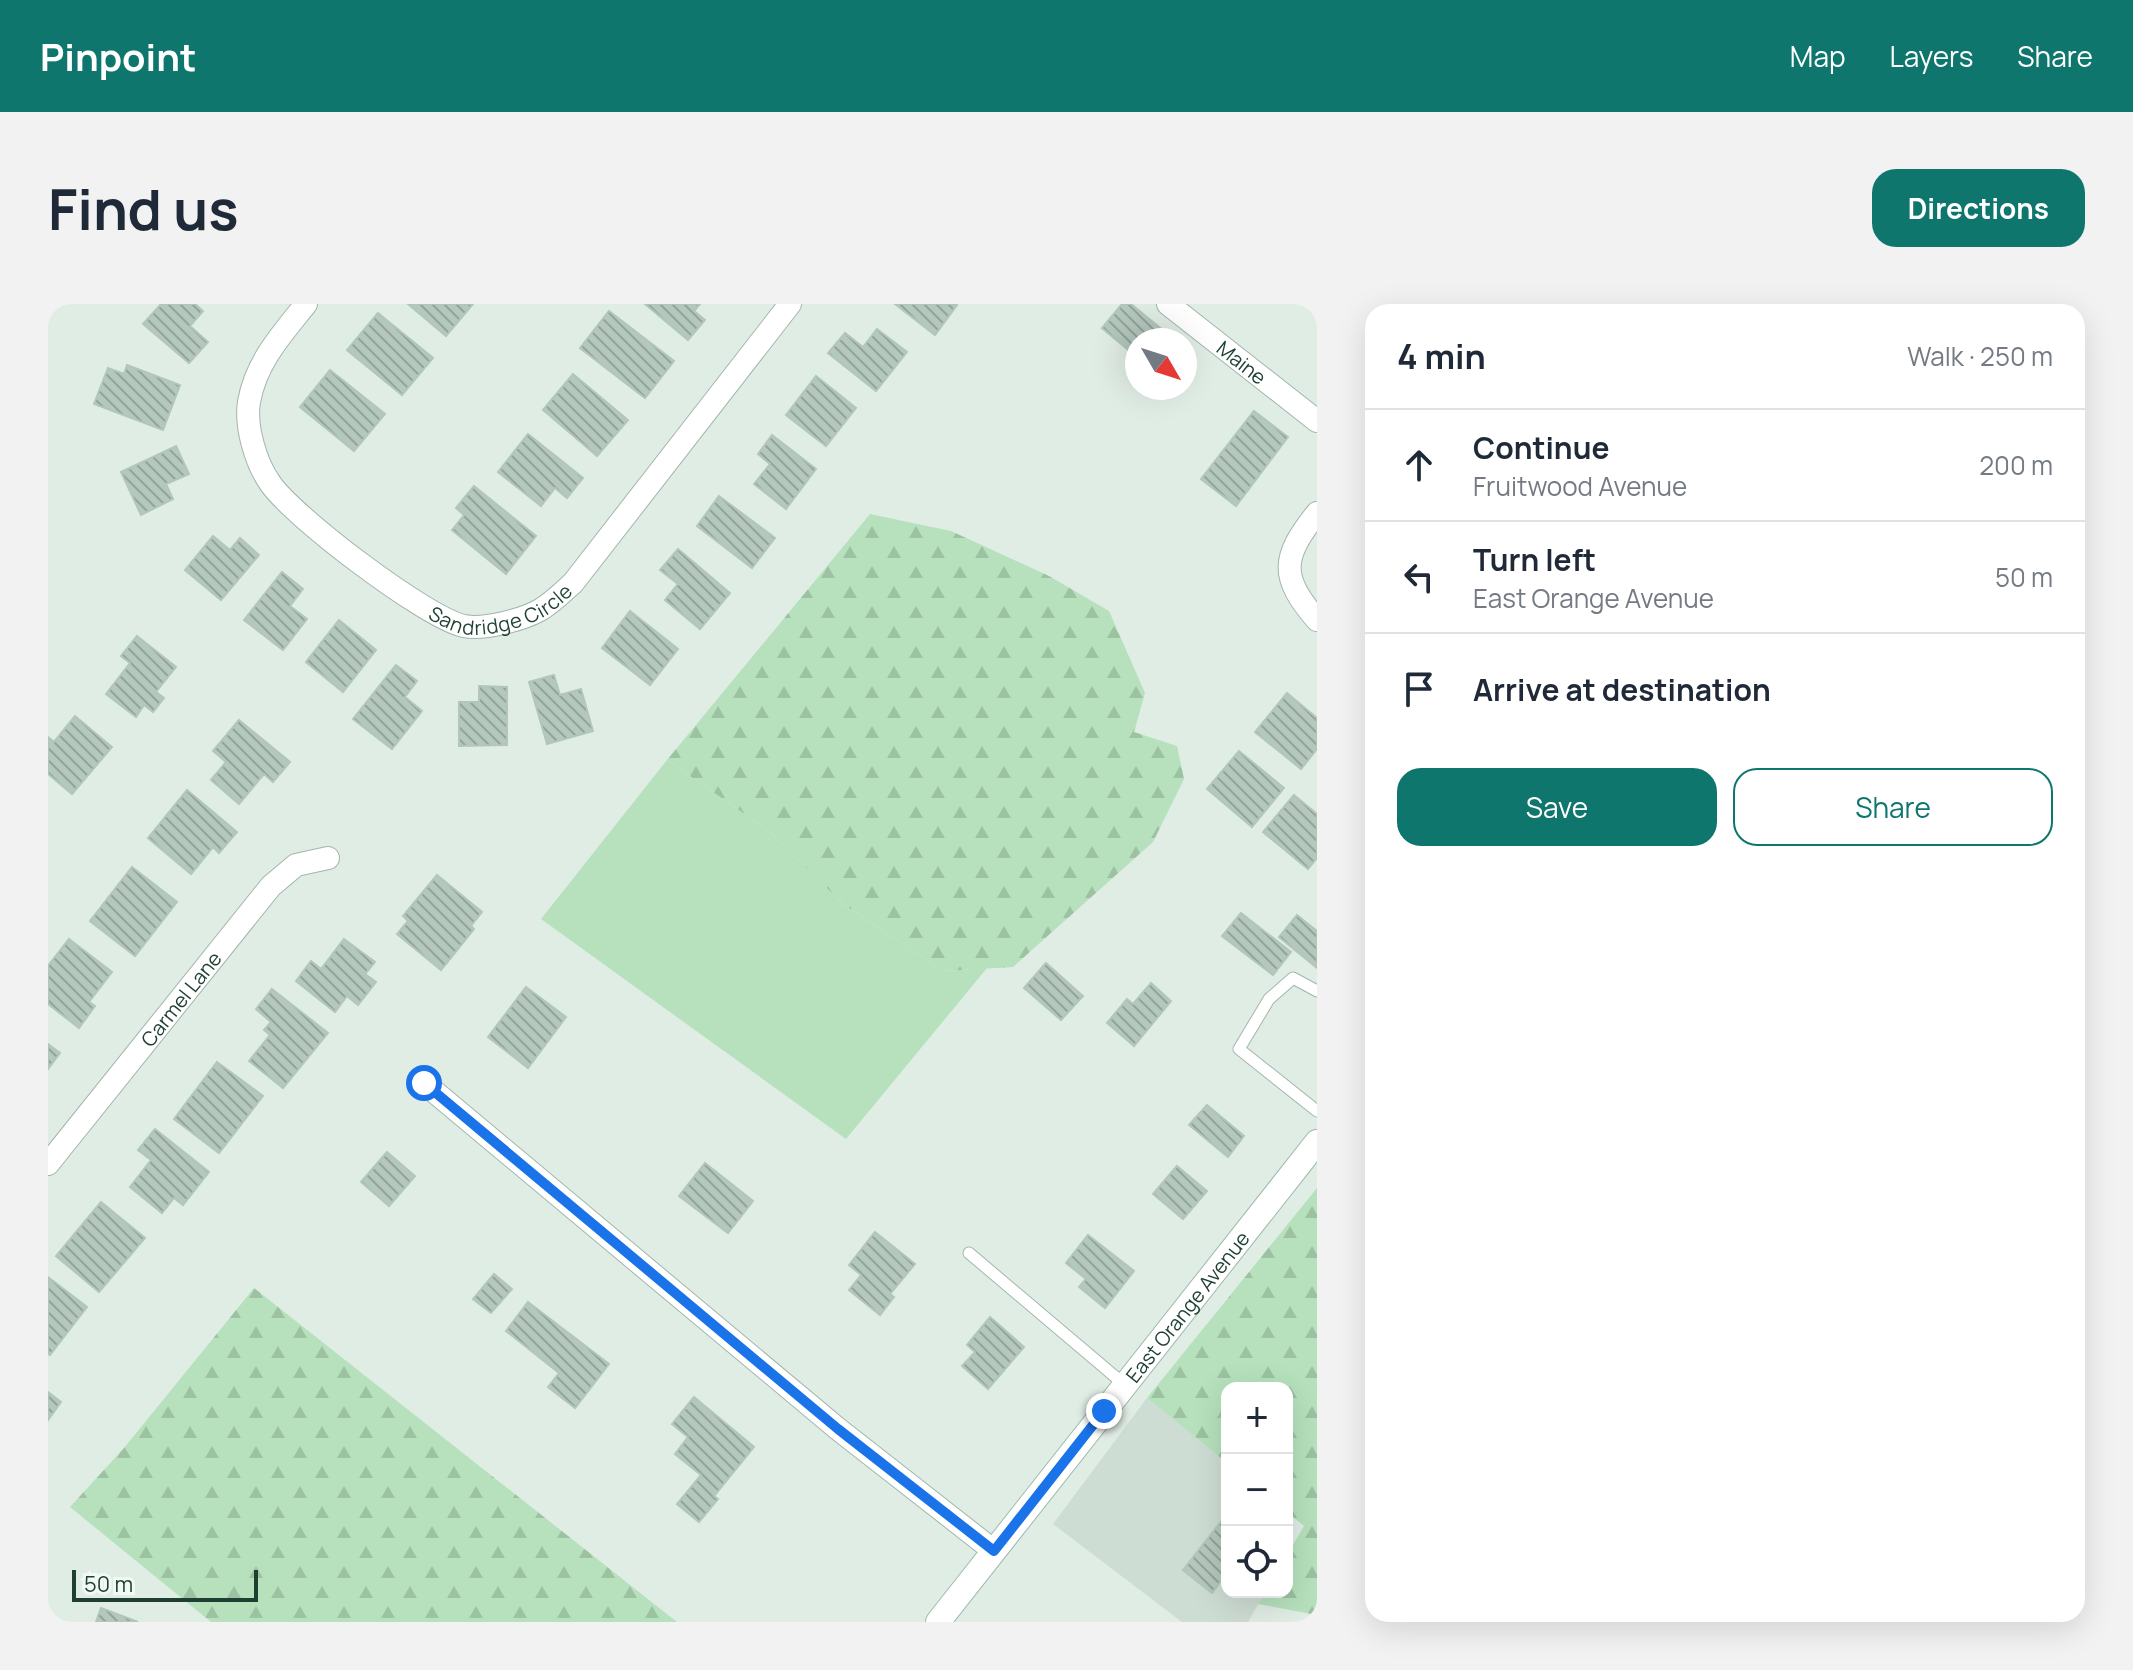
<!DOCTYPE html>
<meta charset="utf-8">
<style>
:root{--surface:#fff;--page:#f2f2f3;--text:#1f2937;--muted:#747a83;--line:#e0e1e3;--accent:#0f766e}
body{margin:0;font-family:Manrope,sans-serif;background:var(--page);color:var(--text)}
.controls{position:absolute;right:24px;bottom:24px;display:grid;overflow:hidden;border-radius:16px;box-shadow:0 8px 32px #0002}
.controls button{width:72px;height:72px;display:grid;place-items:center;padding:0;border:0;border-bottom:2px solid var(--line);background:var(--surface);color:var(--text);font:40px sans-serif}
.compass{position:absolute;left:1077px;top:24px;width:72px;height:72px;border-radius:50%;background:var(--surface);box-shadow:0 8px 32px #0002;rotate:129deg}
.scale{position:absolute;left:24px;bottom:20px;width:186px;box-sizing:border-box;padding-left:8px;border:4px solid #1e3f32;border-top:0;font-size:22px;line-height:28px;white-space:nowrap;color:#1e3f32;-webkit-text-stroke:6px #f1f9f4;paint-order:stroke}
.stop{position:absolute;width:24px;height:24px;margin:-18px;border:6px solid #1a73e8;border-radius:50%;background:#fff}
.stop.end{background:#1a73e8;border-color:#fff;box-shadow:0 2px 8px #0008}
.list{margin:0;padding:0;list-style:none}
h2{display:flex;justify-content:space-between;align-items:center;height:104px;margin:0;padding:0 32px;font-size:34px}
h2 small{font-size:26px;font-weight:400;color:var(--muted)}
.list li{display:grid;grid-template-columns:52px 1fr auto;gap:24px;align-items:center;box-sizing:border-box;height:112px;padding:0 32px;border-top:2px solid var(--line)}
.list b{display:block;font-size:30px;white-space:nowrap}
.list p{margin:0;font-size:26px;white-space:nowrap;color:var(--muted)}
.list em{font-size:26px;font-style:normal;color:var(--muted)}
.actions{display:flex;gap:16px;padding:24px 32px}
.actions a{flex:1;padding:18px 0;border:2px solid var(--accent);border-radius:24px;text-align:center;font-size:28px;color:var(--accent)}
.actions .main{background:var(--accent);color:#fff}
.icon{flex:none;width:44px;height:44px;fill:none;stroke:currentColor;stroke-width:2;stroke-linecap:round;stroke-linejoin:round}
.map{position:relative;flex:none;width:1269px;height:1318px;overflow:hidden;border-radius:24px}
header{display:flex;align-items:center;gap:48px;box-sizing:border-box;height:112px;padding:0 40px;background:var(--accent);color:#fff}
header strong{font-size:38px}
nav{display:flex;gap:44px;margin-inline-start:auto;font-size:28px}
.intro{display:flex;align-items:center;justify-content:space-between;box-sizing:border-box;height:192px;padding:0 48px}
h1{margin:0;font-size:56px}
.button{padding:20px 36px;border-radius:24px;background:var(--accent);color:#fff;font-size:28px;font-weight:700}
main{display:flex;gap:48px;padding:0 48px}
aside{flex:1;background:var(--surface);border-radius:24px;box-shadow:0 8px 32px #0002}
.map>svg:first-child{display:block}
</style>
<header>
<strong>Pinpoint</strong>
<nav><a>Map</a><a>Layers</a><a>Share</a></nav>
</header>
<div class="intro"><h1>Find us</h1><a class="button">Directions</a></div>
<main>
<div class="map">
<svg width="1269" height="1318" viewBox="0 0 1269 1318">
<defs>
<pattern id="forest-firs" width="22" height="20" patternUnits="userSpaceOnUse" patternTransform="scale(2)"><rect width="22" height="20" fill="#b6e1bc"/><path d="M5 1l3.5 6h-7zM16 11l3.5 6h-7z" fill="#9cc2a2"/></pattern>
<pattern id="building-back-hatch" width="6" height="6" patternUnits="userSpaceOnUse" patternTransform="scale(2)"><rect width="6" height="6" fill="#b5c8be"/><path d="M-1 5l2 2M0 0l6 6M5-1l2 2" fill="none" stroke="#93a49b"/></pattern>
</defs>
<rect width="100%" height="100%" fill="#e0ede5"/>
<!-- built -->
<path fill="#ceddd4" d="M 1099,1094 L 1179,1159 L 1179,1288 L 1217,1288 L 1200,1318 L 1134,1318 L 1005,1220 Z"/>
<!-- grass -->
<path fill="#b6e1bc" d="M 619,456 L 721,527 L 794,599 L 895,667 L 939,664 L 798,835 L 493,615 Z"/>
<!-- forest -->
<g fill="url(#forest-firs)">
<path d="M 822,210 L 903,227 L 1001,272 L 1061,307 L 1097,389 L 1086,428 L 1129,442 L 1136,475 L 1105,538 L 965,663 L 895,667 L 794,599 L 721,527 L 619,456 Z"/>
<path d="M 1269,884 L 1269,1311 L 1210,1300 L 1217,1288 L 1239,1288 L 1239,1251 L 1256,1222 L 1239,1208 L 1239,1084 L 1179,1084 L 1179,1159 L 1099,1094 Z"/>
<path d="M 206,984 L 629,1318 L 163,1318 L 22,1203 L 76,1144 Z"/>
</g>
<!-- building -->
<g fill="url(#building-back-hatch)" stroke="#b1c7bb" stroke-width="2">
<path d="M 113,0 L 147,0 L 155,7 L 142,22 L 160,38 L 141,59 L 95,20 Z"/>
<path d="M 360,0 L 425,0 L 398,32 Z"/>
<path d="M 597,0 L 652,0 L 646,7 L 657,16 L 640,36 Z"/>
<path d="M 847,0 L 907,0 L 909,1 L 887,31 Z"/>
<path d="M 1074,0 L 1083,0 L 1116,27 L 1108,36 L 1089,36 L 1089,53 L 1054,24 Z"/>
<path d="M 561,7 L 626,57 L 597,94 L 532,44 Z"/>
<path d="M 330,9 L 385,54 L 354,91 L 299,46 Z"/>
<path d="M 829,25 L 859,48 L 828,87 L 780,49 L 797,29 L 815,43 Z"/>
<path d="M 79,61 L 132,81 L 115,126 L 46,100 L 60,64 L 76,70 Z"/>
<path d="M 282,66 L 337,110 L 306,147 L 252,103 Z"/>
<path d="M 525,70 L 580,116 L 549,152 L 495,106 Z"/>
<path d="M 768,72 L 808,104 L 778,142 L 738,111 Z"/>
<path d="M 1206,107 L 1240,133 L 1188,202 L 1153,175 Z"/>
<path d="M 480,130 L 535,174 L 519,194 L 507,184 L 493,202 L 450,168 Z"/>
<path d="M 724,131 L 768,165 L 738,205 L 706,180 L 722,160 L 710,150 Z"/>
<path d="M 128,142 L 141,170 L 118,180 L 125,195 L 93,211 L 73,168 Z"/>
<path d="M 426,182 L 488,232 L 458,270 L 404,226 L 416,211 L 408,204 Z"/>
<path d="M 671,192 L 727,234 L 704,264 L 649,222 Z"/>
<path d="M 165,232 L 182,246 L 192,234 L 211,251 L 173,296 L 137,266 Z"/>
<path d="M 630,245 L 682,289 L 652,325 L 617,296 L 630,280 L 612,266 Z"/>
<path d="M 234,268 L 255,285 L 242,302 L 259,315 L 235,346 L 196,316 Z"/>
<path d="M 582,307 L 630,345 L 602,381 L 554,344 Z"/>
<path d="M 291,316 L 328,346 L 295,388 L 258,358 Z"/>
<path d="M 89,332 L 128,363 L 108,388 L 116,394 L 105,408 L 96,401 L 88,413 L 58,390 L 82,359 L 73,352 Z"/>
<path d="M 348,361 L 369,377 L 357,393 L 374,407 L 344,445 L 305,415 Z"/>
<path d="M 506,371 L 512,391 L 533,385 L 545,427 L 499,440 L 481,378 Z"/>
<path d="M 431,382 L 459,383 L 459,441 L 411,442 L 411,398 L 431,398 Z"/>
<path d="M 1239,389 L 1269,414 L 1269,445 L 1253,465 L 1207,428 Z"/>
<path d="M 27,412 L 64,443 L 24,490 L 0,470 L 0,433 L 6,438 Z"/>
<path d="M 191,416 L 242,458 L 225,478 L 216,470 L 191,500 L 163,476 L 178,458 L 165,447 Z"/>
<path d="M 1191,447 L 1236,484 L 1204,523 L 1159,485 Z"/>
<path d="M 139,486 L 189,528 L 171,549 L 165,543 L 143,570 L 100,534 Z"/>
<path d="M 1246,491 L 1269,510 L 1269,554 L 1260,565 L 1215,528 Z"/>
<path d="M 84,563 L 129,598 L 87,652 L 42,617 Z"/>
<path d="M 389,571 L 434,608 L 423,622 L 426,625 L 393,666 L 349,630 L 360,617 L 355,612 Z"/>
<path d="M 1193,609 L 1243,648 L 1225,671 L 1174,632 Z"/>
<path d="M 1249,611 L 1269,627 L 1269,664 L 1231,633 Z"/>
<path d="M 21,635 L 64,668 L 41,698 L 47,702 L 31,724 L 0,700 L 0,662 Z"/>
<path d="M 296,635 L 327,658 L 317,670 L 328,678 L 310,701 L 299,692 L 287,708 L 248,677 L 263,657 L 273,665 Z"/>
<path d="M 998,659 L 1035,692 L 1013,716 L 976,684 Z"/>
<path d="M 1103,679 L 1123,697 L 1086,742 L 1059,719 L 1079,695 L 1085,700 Z"/>
<path d="M 478,683 L 518,713 L 480,764 L 440,733 Z"/>
<path d="M 224,685 L 280,729 L 235,784 L 201,757 L 222,731 L 216,726 L 223,718 L 208,705 Z"/>
<path d="M 0,740 L 12,749 L 0,765 Z"/>
<path d="M 169,758 L 215,792 L 171,849 L 126,815 Z"/>
<path d="M 1159,801 L 1196,832 L 1180,853 L 1141,821 Z"/>
<path d="M 107,825 L 161,868 L 135,901 L 126,894 L 114,909 L 82,883 L 103,856 L 90,846 Z"/>
<path d="M 339,848 L 367,872 L 341,902 L 313,878 Z"/>
<path d="M 657,859 L 705,897 L 680,929 L 631,892 Z"/>
<path d="M 1129,862 L 1159,887 L 1135,915 L 1105,890 Z"/>
<path d="M 53,898 L 97,934 L 51,988 L 8,952 Z"/>
<path d="M 827,928 L 867,960 L 842,990 L 846,993 L 832,1011 L 801,986 L 813,971 L 801,961 Z"/>
<path d="M 1040,931 L 1086,967 L 1057,1004 L 1031,983 L 1038,975 L 1018,959 Z"/>
<path d="M 446,970 L 464,985 L 443,1009 L 425,995 Z"/>
<path d="M 0,973 L 39,1003 L 2,1051 L 0,1050 Z"/>
<path d="M 480,998 L 561,1060 L 527,1104 L 500,1083 L 511,1069 L 458,1027 Z"/>
<path d="M 942,1013 L 976,1043 L 940,1085 L 914,1062 L 927,1048 L 919,1041 Z"/>
<path d="M 0,1088 L 13,1098 L 0,1116 Z"/>
<path d="M 646,1093 L 706,1143 L 666,1192 L 670,1195 L 651,1218 L 629,1200 L 653,1171 L 627,1150 L 640,1133 L 624,1120 Z"/>
<path d="M 1179,1210 L 1179,1269 L 1164,1289 L 1135,1266 Z"/>
<path d="M 53,1304 L 90,1318 L 48,1318 Z"/>
</g>
<g fill="none" stroke-linecap="round" stroke-linejoin="round">
<defs>
<g id="service">
<path d="M 1269,687 L 1245,674 L 1221,695 L 1191,745 L 1269,807"/>
<path d="M 921,949 L 1077,1081"/>
</g>
<g id="minor">
<path id="s1" d="M 258,0 C 234,30 208,58 201,98 C 197,123 208,159 222,179 C 244,212 378,314 416,322 C 436,326 474,316 492,306 C 504,299 515,288 525,279 L 742,0"/>
<path id="s2" d="M 1120,0 L 1269,117"/>
<path d="M 1269,209 C 1233,254 1232,273 1269,316"/>
<path d="M 376,779 L 790,1125 L 946,1247"/>
<path id="s3" d="M 0,860 L 223,582 L 248,561 L 280,554"/>
</g>
<g id="secondary">
<path id="s4" d="M 890,1318 L 1269,838"/>
</g>
</defs>
<!-- service casing -->
<use href="#service" stroke="#a2b5ac" stroke-width="13"/>
<!-- minor casing -->
<use href="#minor" stroke="#a2b5ac" stroke-width="24"/>
<!-- secondary casing -->
<use href="#secondary" stroke="#9dbaac" stroke-width="26"/>
<!-- service -->
<use href="#service" stroke="#fff" stroke-width="11"/>
<!-- minor -->
<use href="#minor" stroke="#fff" stroke-width="22"/>
<!-- secondary -->
<use href="#secondary" stroke="#fff" stroke-width="24"/>
</g>
<g fill="none" stroke-linecap="round" stroke-linejoin="round">
<!-- route -->
<path stroke="#1a73e8" stroke-width="10" d="M 376,779 L 790,1125 L 946,1247 L 1056,1107"/>
</g>
<g text-anchor="middle" dominant-baseline="central" stroke-width="6" stroke-linejoin="round" paint-order="stroke">
<!-- street labels -->
<g font-size="20" fill="#1e3f32" stroke="#f1f9f4">
<text stroke="none"><textPath href="#s2" startOffset="94">Maine</textPath></text>
<text stroke="none"><textPath href="#s1" startOffset="482">Sandridge Circle</textPath></text>
<text stroke="none"><textPath href="#s3" startOffset="212">Carmel Lane</textPath></text>
<text stroke="none"><textPath href="#s4" startOffset="402">East Orange Avenue</textPath></text>
</g>
</g>
</svg>
<div class="controls">
<button>+</button>
<button>−</button>
<button><svg class="icon" aria-label="locate" viewBox="0 0 24 24"><circle cx="12" cy="12" r="6"/><path d="M12 2v4M12 18v4M2 12h4M18 12h4"/></svg></button>
</div>
<svg class="compass" viewBox="-18 -18 36 36"><path d="M0-13l5 13h-10z" fill="#e53935"/><path d="M0 13l5-13h-10z" fill="#747a83"/></svg>
<div class="scale">50 m</div>
<div class="stop" style="left:376px;top:779px"></div>
<div class="stop end" style="left:1056px;top:1107px"></div>
</div>
<aside>
<h2>4 min<small>Walk · 250 m</small></h2>
<ul class="list">
<li><svg class="icon" aria-label="ahead" viewBox="0 0 24 24"><path d="M12 20V5M6 11l6-6 6 6"/></svg><div><b>Continue</b><p>Fruitwood Avenue</p></div><em>200 m</em></li>
<li><svg class="icon" aria-label="left" viewBox="0 0 24 24"><path d="M17 20v-9H6M10 6l-5 5 5 5"/></svg><div><b>Turn left</b><p>East Orange Avenue</p></div><em>50 m</em></li>
<li><svg class="icon" aria-label="arrive" viewBox="0 0 24 24"><path d="M6 21V4h12l-3 4 3 4H6"/></svg><div><b>Arrive at destination</b></div></li>
</ul>
<div class="actions"><a class="main">Save</a><a>Share</a></div>
</aside>
</main>
